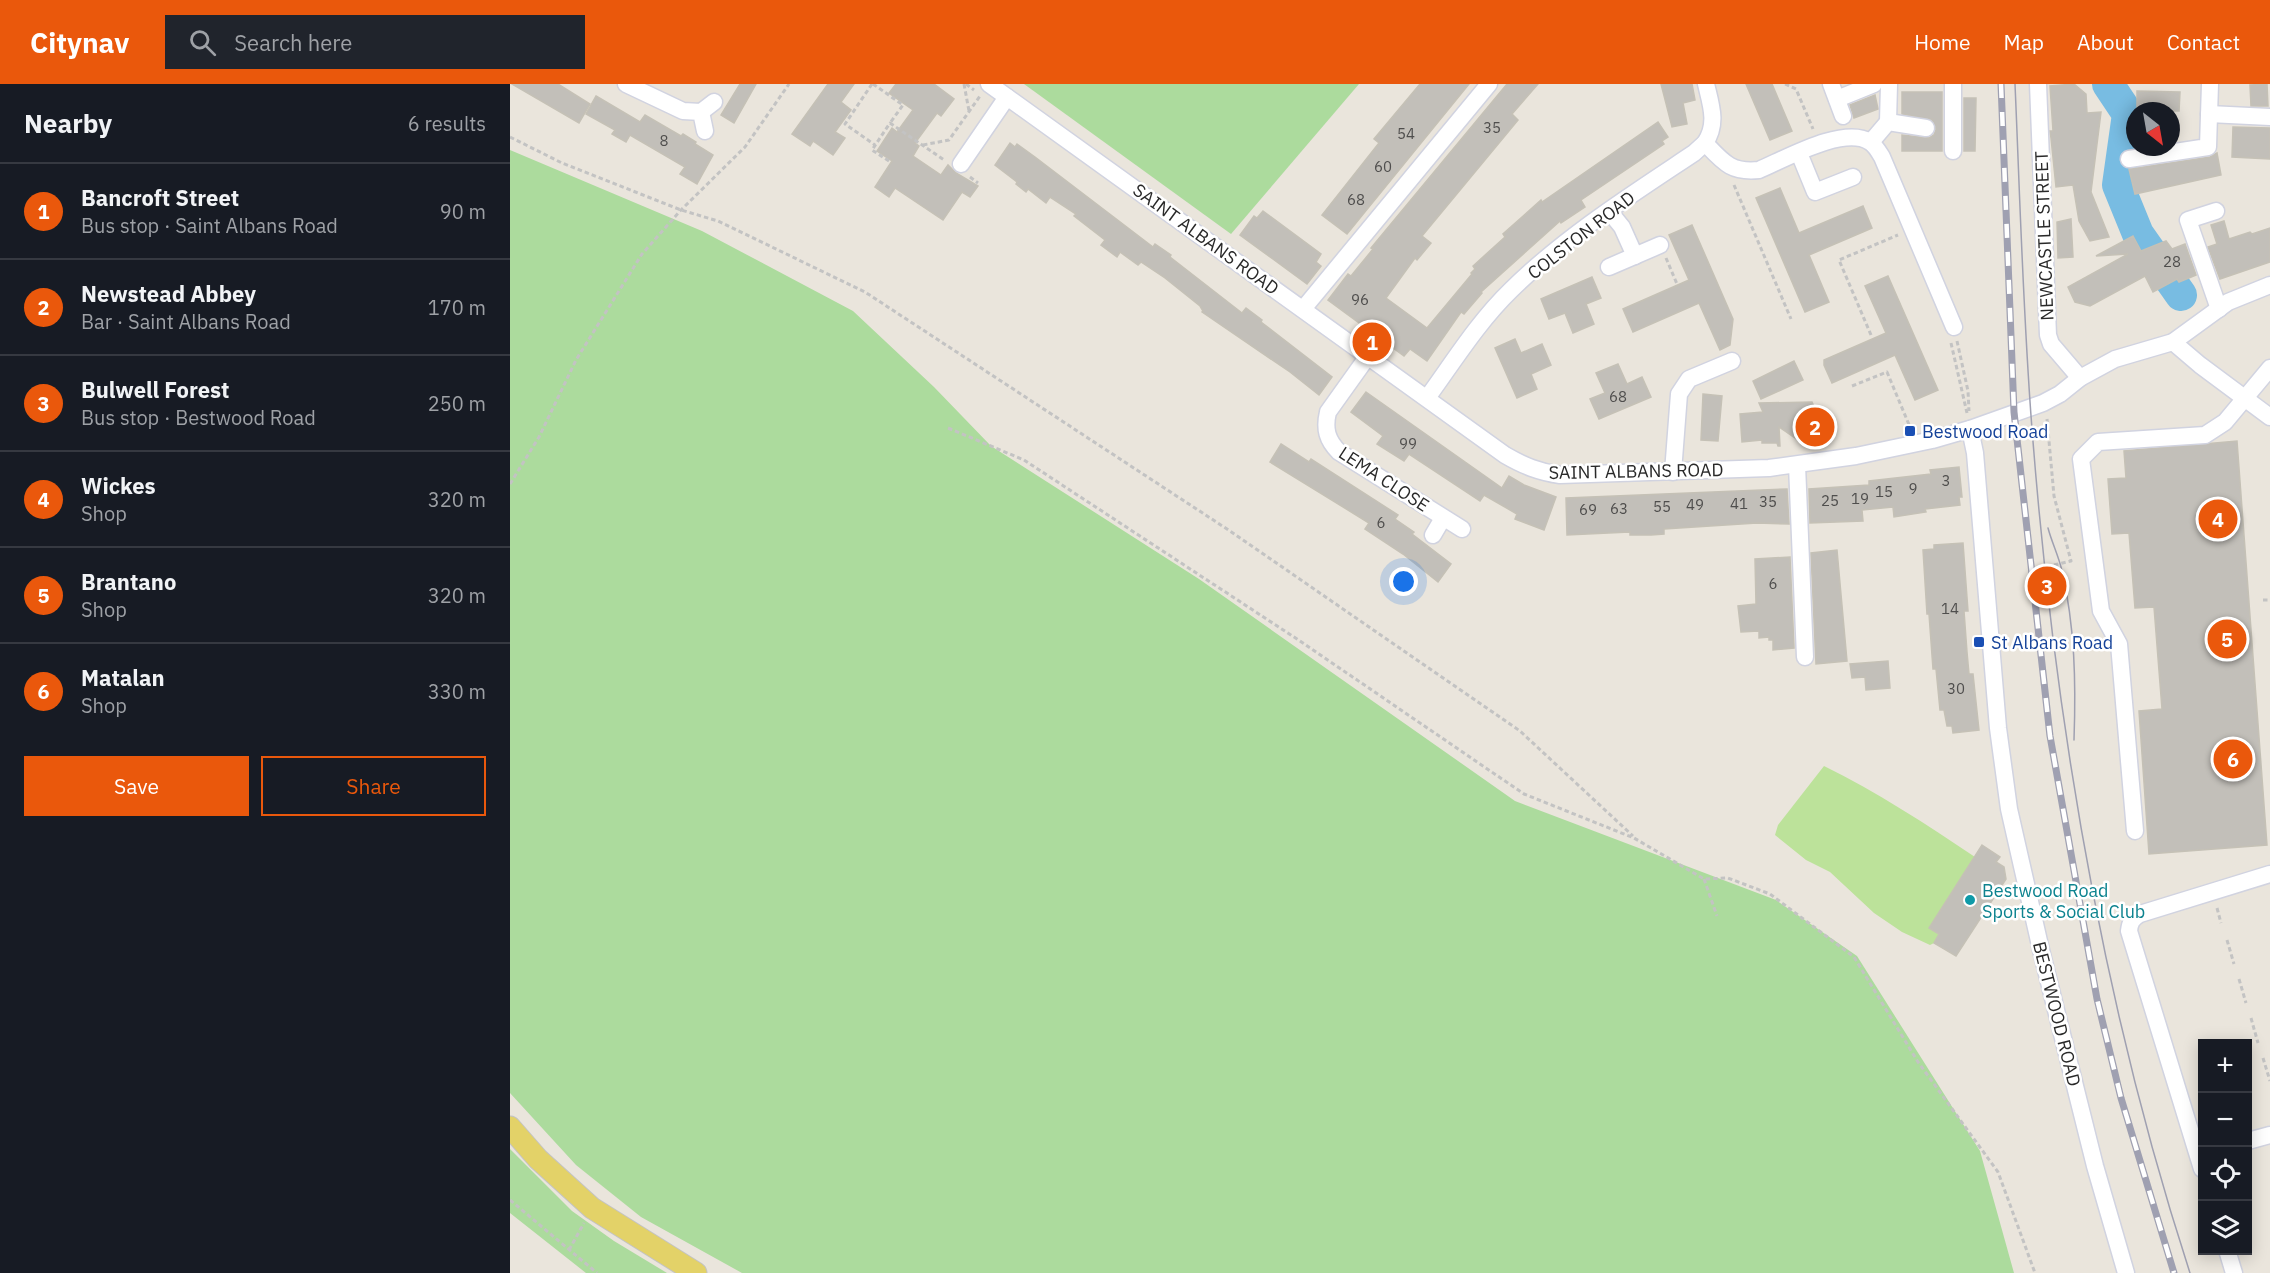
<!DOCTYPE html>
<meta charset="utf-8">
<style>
:root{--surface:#171b24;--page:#20242c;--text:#f1f3f6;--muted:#9ea1a6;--line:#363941;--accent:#ea580c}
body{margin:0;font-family:"IBM Plex Sans",sans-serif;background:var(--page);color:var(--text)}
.controls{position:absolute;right:18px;bottom:18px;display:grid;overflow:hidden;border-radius:0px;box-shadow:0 3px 15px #0003}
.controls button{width:54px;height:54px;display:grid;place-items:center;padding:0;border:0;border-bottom:2px solid var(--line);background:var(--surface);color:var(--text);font:30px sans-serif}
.compass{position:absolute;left:1616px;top:18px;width:54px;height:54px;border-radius:50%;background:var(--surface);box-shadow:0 3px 15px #0003;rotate:149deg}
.you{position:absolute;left:894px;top:498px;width:21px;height:21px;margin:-15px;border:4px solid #fff;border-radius:50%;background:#1a73e8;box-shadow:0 0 0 9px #1a73e833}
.badge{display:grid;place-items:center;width:39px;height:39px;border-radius:50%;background:var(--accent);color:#fff;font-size:20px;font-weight:700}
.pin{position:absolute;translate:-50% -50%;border:3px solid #fff;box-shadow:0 2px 6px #0006}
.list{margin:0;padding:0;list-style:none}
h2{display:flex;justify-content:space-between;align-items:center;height:78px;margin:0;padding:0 24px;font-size:26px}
h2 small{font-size:20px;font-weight:400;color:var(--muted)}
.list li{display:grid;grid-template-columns:39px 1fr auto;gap:18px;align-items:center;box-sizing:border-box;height:96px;padding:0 24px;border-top:2px solid var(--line)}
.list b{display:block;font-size:22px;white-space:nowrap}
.list p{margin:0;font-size:20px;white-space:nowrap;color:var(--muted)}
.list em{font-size:20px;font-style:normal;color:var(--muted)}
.actions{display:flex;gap:12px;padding:18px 24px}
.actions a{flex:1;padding:14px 0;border:2px solid var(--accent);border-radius:0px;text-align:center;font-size:21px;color:var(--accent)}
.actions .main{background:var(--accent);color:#fff}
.icon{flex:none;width:33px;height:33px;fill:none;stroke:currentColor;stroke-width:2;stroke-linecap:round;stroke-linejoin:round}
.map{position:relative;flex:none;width:1760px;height:1189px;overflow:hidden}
header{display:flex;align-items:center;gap:36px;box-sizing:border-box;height:84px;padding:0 30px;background:var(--accent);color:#fff}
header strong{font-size:28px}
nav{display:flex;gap:33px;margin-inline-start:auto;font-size:21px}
.search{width:420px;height:54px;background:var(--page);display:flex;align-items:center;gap:15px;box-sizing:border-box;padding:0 21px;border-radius:0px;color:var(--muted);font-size:22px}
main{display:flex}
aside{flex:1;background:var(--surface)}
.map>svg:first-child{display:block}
</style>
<header>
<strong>Citynav</strong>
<div class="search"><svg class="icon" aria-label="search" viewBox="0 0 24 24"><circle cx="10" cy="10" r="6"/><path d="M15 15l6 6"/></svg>Search here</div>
<nav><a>Home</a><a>Map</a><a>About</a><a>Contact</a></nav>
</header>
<main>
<aside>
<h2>Nearby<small>6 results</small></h2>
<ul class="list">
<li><span class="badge">1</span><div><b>Bancroft Street</b><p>Bus stop · Saint Albans Road</p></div><em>90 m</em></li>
<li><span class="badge">2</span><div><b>Newstead Abbey</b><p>Bar · Saint Albans Road</p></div><em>170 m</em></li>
<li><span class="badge">3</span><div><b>Bulwell Forest</b><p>Bus stop · Bestwood Road</p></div><em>250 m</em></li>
<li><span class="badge">4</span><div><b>Wickes</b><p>Shop</p></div><em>320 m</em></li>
<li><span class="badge">5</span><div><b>Brantano</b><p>Shop</p></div><em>320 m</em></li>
<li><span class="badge">6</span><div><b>Matalan</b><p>Shop</p></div><em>330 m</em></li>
</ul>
<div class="actions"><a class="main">Save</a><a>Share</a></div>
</aside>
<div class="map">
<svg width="1760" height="1189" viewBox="0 0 1760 1189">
<rect width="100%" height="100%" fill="#eae5dc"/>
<!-- green -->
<g fill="#acdb9d">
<path d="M 514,0 L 849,0 L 721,150 Z"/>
<path d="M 0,66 L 192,147 L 343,227 L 424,303 L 481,362 L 689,495 L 1005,717 L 1266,816 L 1347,872 L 1470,1067 L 1504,1189 L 232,1189 L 131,1133 L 66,1081 L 0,1009 Z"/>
<path d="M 0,1065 L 62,1127 L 104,1157 L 157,1189 L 76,1189 L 0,1129 Z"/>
</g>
<!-- pitch -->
<path fill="#bce29a" d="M 1314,682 C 1367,708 1416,740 1465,773 L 1420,844 L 1429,850 L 1424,859 L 1420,861 L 1392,848 L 1364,829 L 1320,788 L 1296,776 L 1265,751 L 1268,741 Z"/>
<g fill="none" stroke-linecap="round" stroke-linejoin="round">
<!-- river -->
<path stroke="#78bce2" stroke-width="32" d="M 1598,0 L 1618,30 L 1608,101 L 1628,150 L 1671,211"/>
</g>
<!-- building -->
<g fill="#c2bfb9" stroke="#c5c1b6" stroke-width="1.5">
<path d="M 2,0 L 48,0 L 80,20 L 69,39 Z"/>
<path d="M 230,0 L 246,0 L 224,39 L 211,31 Z"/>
<path d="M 318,0 L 344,0 L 331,18 L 341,26 L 325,48 L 335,54 L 323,71 L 303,57 L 300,62 L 282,50 Z"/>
<path d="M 386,0 L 424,0 L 444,15 L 431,32 L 427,29 L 405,59 L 409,62 L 403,72 L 431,91 L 438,81 L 446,89 L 468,102 L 460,113 L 452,108 L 433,136 L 385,104 L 379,113 L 365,103 L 382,77 L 367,67 L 382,44 L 387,48 L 403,26 L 379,9 Z"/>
<path d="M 910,0 L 959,0 L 837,150 L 812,131 L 869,59 L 864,55 Z"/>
<path d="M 997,0 L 1028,0 L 1002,30 L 1008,36 L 912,152 L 921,159 L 907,176 L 905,174 L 876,214 L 917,244 L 962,190 L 961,189 L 965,185 L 963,182 L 995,153 L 993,150 L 1031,116 L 1032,118 L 1148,38 L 1158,53 L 1152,57 L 1154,60 L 1071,116 L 1075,123 L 1051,139 L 1050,137 L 971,208 L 972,209 L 954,230 L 951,228 L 917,277 L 900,265 L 894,272 L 818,216 L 838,190 L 841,192 L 863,165 L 861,164 Z"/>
<path d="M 1151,0 L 1182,0 L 1185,16 L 1173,19 L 1177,40 L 1162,43 Z"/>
<path d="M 1236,0 L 1262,0 L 1282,47 L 1260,56 Z"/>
<path d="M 1564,0 L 1576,10 L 1577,29 L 1591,28 L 1581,108 L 1599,153 L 1580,157 L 1569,137 L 1563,101 L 1546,103 L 1541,54 L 1540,47 L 1543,47 L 1540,2 Z"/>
<path d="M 1757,0 L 1758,22 L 1741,22 L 1740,1 Z"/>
<path d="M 1627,7 L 1670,8 L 1669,27 L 1627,27 Z"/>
<path d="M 1392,8 L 1432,8 L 1432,67 L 1392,67 L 1392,51 L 1419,54 L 1424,51 L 1426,45 L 1422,36 L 1392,30 Z"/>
<path d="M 1365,11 L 1368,25 L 1344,34 L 1340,21 Z"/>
<path d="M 86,12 L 130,38 L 135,31 L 171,52 L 173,50 L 186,58 L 185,60 L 203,71 L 187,100 L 170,90 L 175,83 L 120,51 L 116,58 L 102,50 L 105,46 L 76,30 Z"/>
<path d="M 1454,14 L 1466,14 L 1465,67 L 1454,67 Z"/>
<path d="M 1723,43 L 1760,44 L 1760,75 L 1722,73 Z"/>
<path d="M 500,59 L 505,63 L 507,60 L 525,73 L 643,163 L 645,160 L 661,171 L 660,173 L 732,229 L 736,224 L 752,236 L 751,238 L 822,293 L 809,311 L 780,288 L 692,228 L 693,227 L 690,222 L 655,194 L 631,178 L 628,181 L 610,168 L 607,173 L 591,161 L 595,156 L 564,132 L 566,130 L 540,113 L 536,119 L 518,105 L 516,108 L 506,100 L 507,98 L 485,81 Z"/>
<path d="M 1707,69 L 1711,91 L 1625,110 L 1619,85 L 1700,73 Z"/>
<path d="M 1270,104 L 1289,149 L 1353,122 L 1362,144 L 1299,171 L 1319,218 L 1295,228 L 1246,114 Z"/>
<path d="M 753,127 L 811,170 L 806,178 L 811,182 L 797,200 L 730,151 L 744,132 L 747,134 Z"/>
<path d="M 1561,135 L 1563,173 L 1548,174 L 1547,138 Z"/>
<path d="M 1714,137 L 1719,155 L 1740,148 L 1742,150 L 1760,144 L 1760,178 L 1710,195 L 1698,163 L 1707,160 L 1701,141 Z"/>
<path d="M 1182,141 L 1223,235 L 1220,261 L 1210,266 L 1189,219 L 1123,248 L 1113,225 L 1179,196 L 1159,151 Z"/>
<path d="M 1623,152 L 1631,167 L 1656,157 L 1662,165 L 1675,160 L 1686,191 L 1669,198 L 1667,195 L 1643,208 L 1635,192 L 1580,222 L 1565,218 L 1558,203 L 1618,170 L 1586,172 Z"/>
<path d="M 1378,192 L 1428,306 L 1405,316 L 1385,271 L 1322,299 L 1314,281 L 1314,276 L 1376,249 L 1355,202 Z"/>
<path d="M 1082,193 L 1091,214 L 1076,220 L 1084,240 L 1063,249 L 1055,229 L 1039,235 L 1031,215 Z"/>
<path d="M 1005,255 L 1011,269 L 1032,260 L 1041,281 L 1021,290 L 1027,305 L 1007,314 L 985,264 Z"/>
<path d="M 1284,277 L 1293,296 L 1251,315 L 1243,297 Z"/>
<path d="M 1108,280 L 1117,300 L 1132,293 L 1141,313 L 1089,335 L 1080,315 L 1095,309 L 1086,289 Z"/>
<path d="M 856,308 L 992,404 L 999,392 L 1014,401 L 1046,413 L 1034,446 L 1005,435 L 1007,430 L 974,411 L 970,417 L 899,370 L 894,377 L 867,360 L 873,352 L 841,328 Z"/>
<path d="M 1193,310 L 1212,312 L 1208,357 L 1191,356 Z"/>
<path d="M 1302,318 L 1320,359 L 1298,363 L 1269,343 L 1270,362 L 1268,362 L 1267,359 L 1252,359 L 1252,356 L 1232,358 L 1230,330 L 1253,328 L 1249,319 Z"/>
<path d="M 1727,357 L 1757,761 L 1639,770 L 1629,627 L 1652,625 L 1644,523 L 1625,524 L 1619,449 L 1602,450 L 1598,395 L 1616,394 L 1614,367 Z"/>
<path d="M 771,360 L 799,378 L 801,375 L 888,431 L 885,435 L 904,448 L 902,450 L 941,480 L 928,498 L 893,470 L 855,445 L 859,439 L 760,378 Z"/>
<path d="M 1449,383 L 1452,413 L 1449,413 L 1450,421 L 1415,425 L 1416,428 L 1384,433 L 1383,423 L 1352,426 L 1353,437 L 1300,439 L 1299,405 L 1359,401 L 1359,397 L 1421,390 L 1420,386 Z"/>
<path d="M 1277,405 L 1279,440 L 1247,439 L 1154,445 L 1154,450 L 1141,451 L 1120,451 L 1120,448 L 1057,451 L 1056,414 Z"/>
<path d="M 1453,459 L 1458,527 L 1454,527 L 1457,568 L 1459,590 L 1463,590 L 1469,646 L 1443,649 L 1442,642 L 1437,642 L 1434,626 L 1430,626 L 1426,585 L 1423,585 L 1419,530 L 1417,530 L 1413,466 L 1424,465 L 1424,461 Z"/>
<path d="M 1327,466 L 1337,577 L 1306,580 L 1301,469 Z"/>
<path d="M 1280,473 L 1284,564 L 1263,566 L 1263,556 L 1259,556 L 1259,553 L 1249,554 L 1249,547 L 1231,548 L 1228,522 L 1246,520 L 1245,475 Z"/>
<path d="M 1378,577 L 1380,604 L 1356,606 L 1355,593 L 1342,594 L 1340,580 Z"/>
<path d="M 1472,761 L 1490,773 L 1486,778 L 1494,783 L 1496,795 L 1446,872 L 1424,859 L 1429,850 L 1419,844 Z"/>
</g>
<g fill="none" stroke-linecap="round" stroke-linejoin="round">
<defs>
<g id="minor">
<path d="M 116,0 L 173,27 L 191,28 L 195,47"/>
<path d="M 479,0 L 995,371 C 1014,382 1029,388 1050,391 L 1259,384 L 1346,372 L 1422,356 L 1460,345 L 1533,319 L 1550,310 L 1570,294 L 1605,275 L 1663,258 L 1718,218 L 1760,201"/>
<path d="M 1196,0 C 1201,21 1208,40 1195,59 C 1213,78 1221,89 1249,86 C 1275,75 1334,41 1360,58 C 1365,61 1369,68 1372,73 L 1444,243"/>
<path d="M 1321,0 L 1333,32"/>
<path d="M 1443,0 L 1443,67"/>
<path d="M 1528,0 L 1538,251 L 1541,260 L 1570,294"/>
<path d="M 1327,15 L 1364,0"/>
<path d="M 191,28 L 204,18"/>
<path d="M 1699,30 L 1760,33"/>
<path d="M 1378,38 L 1379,0"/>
<path d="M 1361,58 L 1378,38 L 1416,44"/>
<path d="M 1289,69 L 1305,108 L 1343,93"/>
<path d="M 1619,75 L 1698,63 L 1700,0"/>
<path d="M 451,80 L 497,13"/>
<path d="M 1099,127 L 1112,143 L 1125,172"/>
<path d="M 1706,127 L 1678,136 L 1709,225"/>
<path d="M 1099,183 L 1150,161"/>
<path d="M 793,225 L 979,0"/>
<path d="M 1663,258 L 1690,281 L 1760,333"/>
<path d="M 858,272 L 818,328 C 814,345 817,356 829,368 L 952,445"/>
<path d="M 917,314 C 944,277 968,238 1001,206 C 1056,152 1121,111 1184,69 L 1195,59"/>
<path d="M 1460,345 L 1465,369 L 1488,644 L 1499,725 L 1531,866 L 1585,1082 L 1616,1189"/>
<path d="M 1287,381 L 1295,573"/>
<path d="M 1163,388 L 1169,310 L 1179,295 L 1222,277"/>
<path d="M 923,451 L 933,434"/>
<path d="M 1625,747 L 1609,560 L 1591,527 L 1571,375 L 1588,358 L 1695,351 L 1715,338 L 1760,284"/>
<path d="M 1738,1057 L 1760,1051"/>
<path d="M 1692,1085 L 1619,847 C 1620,838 1622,835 1630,830 L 1760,790"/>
<path d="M 1717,1166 L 1724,1189"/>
</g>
<path id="major" d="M 0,1043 L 28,1075 L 82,1124 L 186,1189"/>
</defs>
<!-- minor casing -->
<use href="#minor" stroke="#d1d3e0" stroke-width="19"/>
<!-- major casing -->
<use href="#major" stroke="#c3c3c3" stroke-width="23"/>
<!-- path -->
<g stroke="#c3c3c3" stroke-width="3" stroke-dasharray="4.5 3" stroke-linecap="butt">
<path d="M 362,0 L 335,40 L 365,61"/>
<path d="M 363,0 L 393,21 L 380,39"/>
<path d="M 454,0 L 459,27"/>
<path d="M 456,0 L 464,6"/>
<path d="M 1275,0 L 1286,5 L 1303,45"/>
<path d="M 0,53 L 52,79 L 171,126 L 208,137 L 355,208 L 717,445 L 1010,647 L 1123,752"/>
<path d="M 413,61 L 439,56 L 470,12"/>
<path d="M 379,77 L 362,66 L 380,39 L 434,76"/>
<path d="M 460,93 L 468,99"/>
<path d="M 1224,101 L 1281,235"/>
<path d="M 1156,174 L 1167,200"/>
<path d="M 1361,251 L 1329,176 L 1388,151"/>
<path d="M 1447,257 L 1458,307 L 1459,327"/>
<path d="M 1441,259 L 1457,329"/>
<path d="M 1342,302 L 1377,288 L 1400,343"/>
<path d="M 1537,335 L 1544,412 L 1561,477 L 1540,482"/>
<path d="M 438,344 L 514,376 L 787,555 L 1014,710 L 1124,754 L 1194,795 L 1218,794 L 1260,810 L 1344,873 L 1408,978 L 1488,1088 L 1525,1189"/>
<path d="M 0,400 L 29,353 L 66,276 L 132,170 L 171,126 L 235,63 L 279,0"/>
<path d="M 1753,516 L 1760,516"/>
<path d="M 1194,795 L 1207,832"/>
<path d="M 1707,824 L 1711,839"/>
<path d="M 1717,856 L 1724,880"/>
<path d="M 1729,895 L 1736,919"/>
<path d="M 1741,934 L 1748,959"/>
<path d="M 1753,974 L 1760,997"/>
<path d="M 0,1116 L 87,1189"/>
<path d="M 59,1166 L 74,1139"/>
</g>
<!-- minor -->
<use href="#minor" stroke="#fff" stroke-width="16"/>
<!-- major -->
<use href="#major" stroke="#e3d268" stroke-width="21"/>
<!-- tram -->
<g stroke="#9fa0b1" stroke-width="1.5">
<path d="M 1505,0 C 1510,115 1513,230 1522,345 C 1544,630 1591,916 1680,1189"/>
<path d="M 1538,444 C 1542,459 1549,473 1552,487 C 1565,543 1566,599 1564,656"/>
</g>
<defs>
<path id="rail" d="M 1491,0 L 1504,328 L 1540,652 L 1587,915 L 1611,1014 L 1664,1189"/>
</defs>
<!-- rail casing -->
<use href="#rail" stroke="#9fa0b1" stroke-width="7"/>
<!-- rail -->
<use href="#rail" stroke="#fff" stroke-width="4.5" stroke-dasharray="14" stroke-linecap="butt"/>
</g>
<!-- markers -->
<g fill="#1a4fb4" stroke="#fff" stroke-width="2">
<rect x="1394" y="341" width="12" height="12" rx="3"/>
<rect x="1463" y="552" width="12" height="12" rx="3"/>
</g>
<circle fill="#0f9aa8" stroke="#fff" stroke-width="2" cx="1460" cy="816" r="6"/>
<g text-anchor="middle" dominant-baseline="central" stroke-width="5" stroke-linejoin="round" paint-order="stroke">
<!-- number labels -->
<g font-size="15" fill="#4f4e4d">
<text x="982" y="43">35</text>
<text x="896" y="49">54</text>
<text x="154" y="56">8</text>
<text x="873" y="82">60</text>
<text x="846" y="115">68</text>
<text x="1662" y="177">28</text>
<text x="850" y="215">96</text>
<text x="1108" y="312">68</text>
<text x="898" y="359">99</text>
<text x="1436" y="396">3</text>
<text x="1403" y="404">9</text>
<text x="1374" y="407">15</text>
<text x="1350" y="414">19</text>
<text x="1320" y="416">25</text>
<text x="1258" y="417">35</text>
<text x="1229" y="419">41</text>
<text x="1185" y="420">49</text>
<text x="1152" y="422">55</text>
<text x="1109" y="424">63</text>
<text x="1078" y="425">69</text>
<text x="871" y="438">6</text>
<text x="1263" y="499">6</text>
<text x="1440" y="524">14</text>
<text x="1446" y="604">30</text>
</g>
<!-- street labels -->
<g font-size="18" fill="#292929" stroke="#fff">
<text transform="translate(1071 151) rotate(-38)">COLSTON ROAD</text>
<text transform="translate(1534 152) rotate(-92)">NEWCASTLE STREET</text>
<text transform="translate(696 155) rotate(36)">SAINT ALBANS ROAD</text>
<text transform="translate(1126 387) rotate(-1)">SAINT ALBANS ROAD</text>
<text transform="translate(874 395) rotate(33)">LEMA CLOSE</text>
<text transform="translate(1547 930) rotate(76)">BESTWOOD ROAD</text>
</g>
<!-- transit labels -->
<g font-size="18" fill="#164399" stroke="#fff" text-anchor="start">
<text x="1412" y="347">Bestwood Road</text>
<text x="1481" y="558">St Albans Road</text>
</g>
<!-- culture labels -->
<g font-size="18" fill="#0d838f" stroke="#fff" text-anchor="start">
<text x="1472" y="806">Bestwood Road<tspan x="1472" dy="21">Sports &amp; Social Club</tspan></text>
</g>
</g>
</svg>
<div class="controls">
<button>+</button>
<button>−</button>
<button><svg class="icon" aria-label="locate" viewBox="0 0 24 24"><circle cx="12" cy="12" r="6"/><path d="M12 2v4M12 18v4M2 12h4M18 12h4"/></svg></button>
<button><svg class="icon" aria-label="layers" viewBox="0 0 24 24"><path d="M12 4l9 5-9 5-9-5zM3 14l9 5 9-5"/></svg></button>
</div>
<svg class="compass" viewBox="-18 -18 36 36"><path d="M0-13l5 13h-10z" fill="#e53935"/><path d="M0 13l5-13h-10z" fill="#9ea1a6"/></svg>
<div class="you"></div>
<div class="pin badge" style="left:862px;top:258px">1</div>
<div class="pin badge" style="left:1305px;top:343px">2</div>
<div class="pin badge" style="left:1537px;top:502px">3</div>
<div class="pin badge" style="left:1708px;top:435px">4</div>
<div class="pin badge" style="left:1717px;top:555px">5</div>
<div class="pin badge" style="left:1723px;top:675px">6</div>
</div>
</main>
